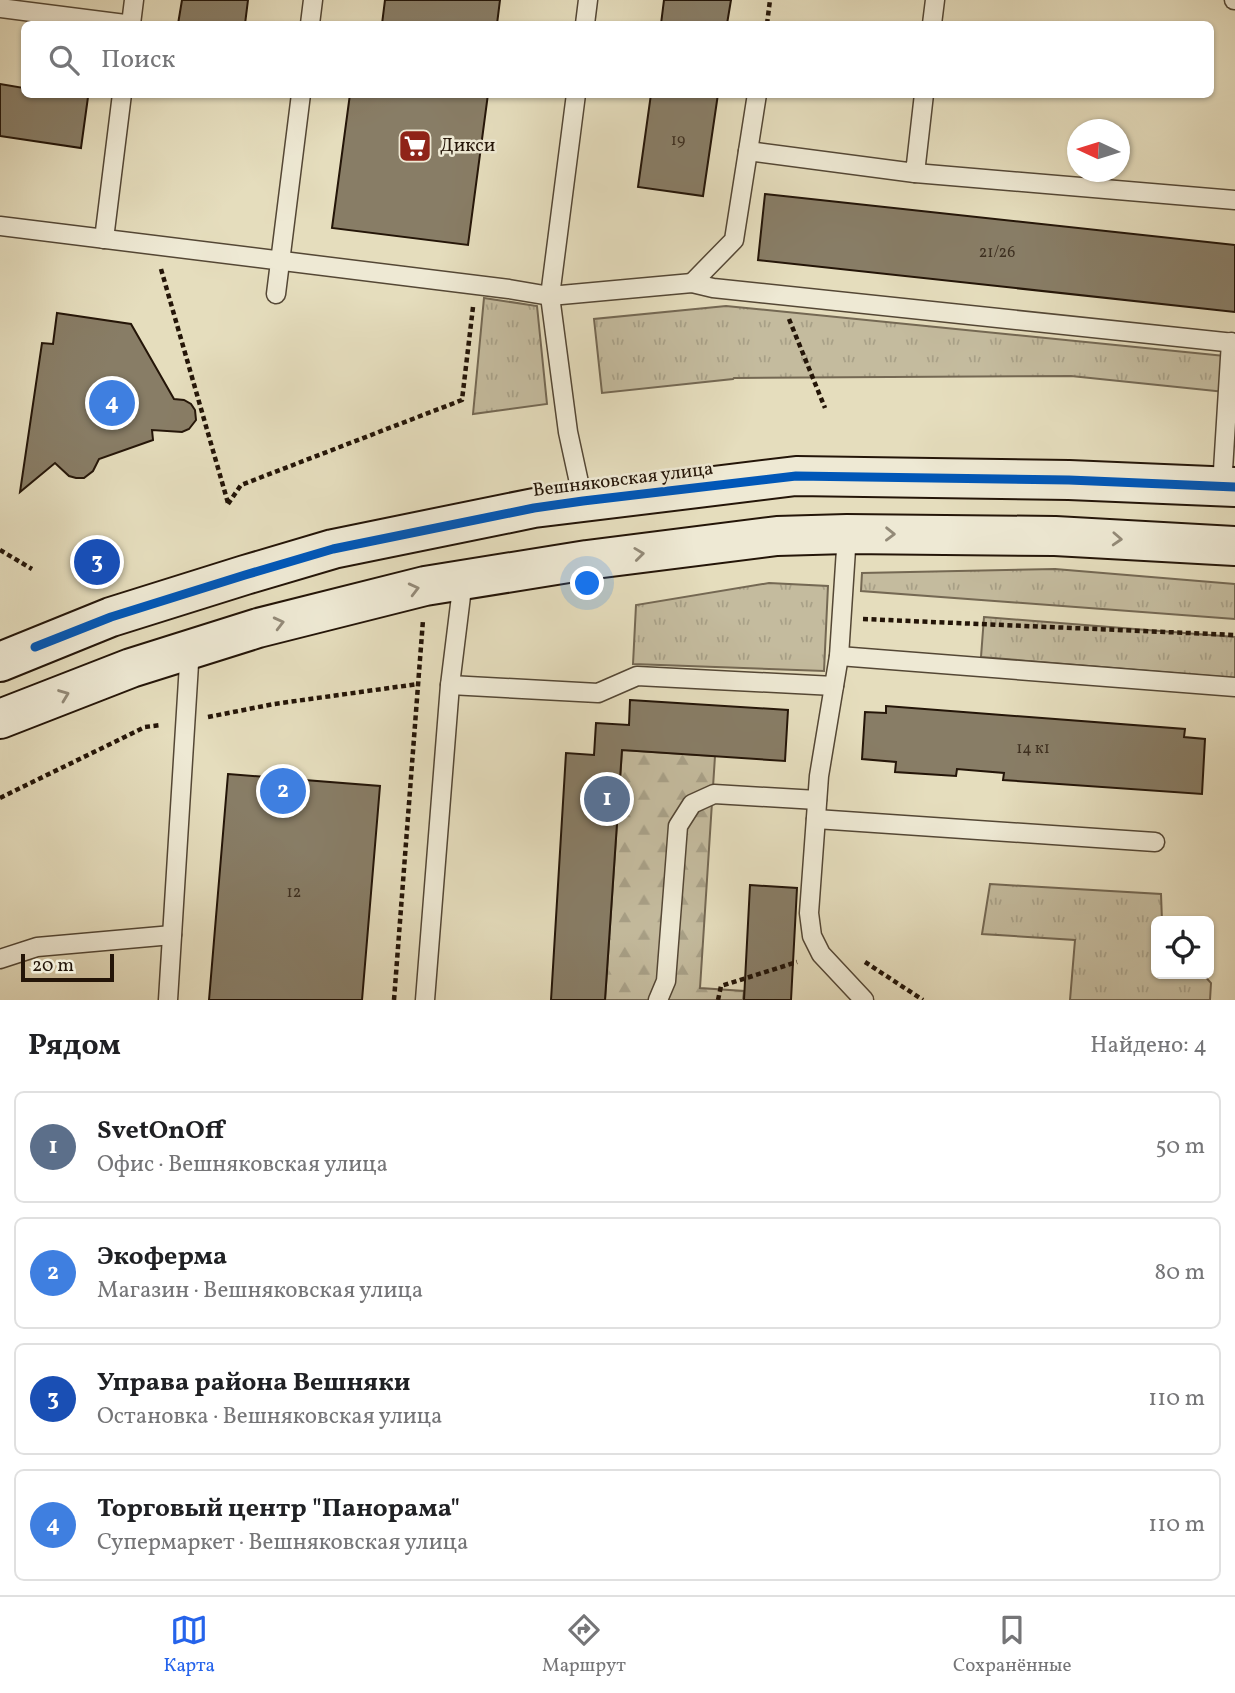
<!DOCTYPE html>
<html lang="ru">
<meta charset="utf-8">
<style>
:root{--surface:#fff;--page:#f2f2f2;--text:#202124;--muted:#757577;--line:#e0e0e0;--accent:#2563eb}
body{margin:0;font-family:Vollkorn,serif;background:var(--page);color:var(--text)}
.controls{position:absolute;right:21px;bottom:21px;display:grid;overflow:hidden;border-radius:10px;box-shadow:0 2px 5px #0004}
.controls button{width:63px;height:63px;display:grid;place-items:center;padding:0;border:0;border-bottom:2px solid var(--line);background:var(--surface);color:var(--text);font:35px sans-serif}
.compass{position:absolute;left:1067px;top:119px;width:63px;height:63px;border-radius:50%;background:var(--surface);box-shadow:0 2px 5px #0004;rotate:274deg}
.scale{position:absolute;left:21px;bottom:18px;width:93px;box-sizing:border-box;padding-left:7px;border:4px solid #241508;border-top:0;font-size:19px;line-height:24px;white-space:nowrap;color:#241508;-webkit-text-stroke:5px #eee9d4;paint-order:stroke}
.you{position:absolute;left:588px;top:584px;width:24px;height:24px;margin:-18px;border:5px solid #fff;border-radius:50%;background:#1a73e8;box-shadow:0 0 0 10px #1a73e833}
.badge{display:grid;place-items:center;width:46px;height:46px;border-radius:50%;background:var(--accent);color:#fff;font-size:23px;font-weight:700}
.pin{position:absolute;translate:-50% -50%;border:4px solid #fff;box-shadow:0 2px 7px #0006}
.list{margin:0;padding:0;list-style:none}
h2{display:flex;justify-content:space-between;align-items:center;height:91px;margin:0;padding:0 28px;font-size:30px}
h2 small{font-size:23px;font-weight:400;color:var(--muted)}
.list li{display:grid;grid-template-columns:46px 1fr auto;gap:21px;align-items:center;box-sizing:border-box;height:112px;margin:0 14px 14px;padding:0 14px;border:2px solid var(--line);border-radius:10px}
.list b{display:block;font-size:26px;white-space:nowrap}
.list p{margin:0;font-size:23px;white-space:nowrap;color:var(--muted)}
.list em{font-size:23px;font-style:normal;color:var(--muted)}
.icon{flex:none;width:38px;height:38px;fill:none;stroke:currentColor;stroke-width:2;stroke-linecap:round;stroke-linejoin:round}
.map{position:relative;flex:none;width:1235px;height:1000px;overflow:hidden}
.search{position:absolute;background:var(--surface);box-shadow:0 2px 5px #0004;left:21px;right:21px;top:21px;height:77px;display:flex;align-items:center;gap:18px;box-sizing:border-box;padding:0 24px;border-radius:10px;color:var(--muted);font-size:26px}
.sheet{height:595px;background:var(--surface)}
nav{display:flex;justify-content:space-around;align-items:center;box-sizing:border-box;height:98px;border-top:2px solid var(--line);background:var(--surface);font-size:19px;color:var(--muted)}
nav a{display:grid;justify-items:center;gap:4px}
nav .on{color:var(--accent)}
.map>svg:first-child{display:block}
</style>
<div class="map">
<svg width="1235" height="1000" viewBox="0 0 1235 1000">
<defs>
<pattern id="grass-tufts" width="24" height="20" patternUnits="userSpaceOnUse" patternTransform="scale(1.75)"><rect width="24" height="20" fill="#c4bb9e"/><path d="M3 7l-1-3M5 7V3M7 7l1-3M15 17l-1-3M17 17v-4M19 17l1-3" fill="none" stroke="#a8a087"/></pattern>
<pattern id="forest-firs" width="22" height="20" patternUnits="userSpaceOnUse" patternTransform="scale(1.75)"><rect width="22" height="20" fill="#c4bb9e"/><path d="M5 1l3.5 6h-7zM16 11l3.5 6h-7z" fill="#a8a087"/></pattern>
</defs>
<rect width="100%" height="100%" fill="#e5ddbd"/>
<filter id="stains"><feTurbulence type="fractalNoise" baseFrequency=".00286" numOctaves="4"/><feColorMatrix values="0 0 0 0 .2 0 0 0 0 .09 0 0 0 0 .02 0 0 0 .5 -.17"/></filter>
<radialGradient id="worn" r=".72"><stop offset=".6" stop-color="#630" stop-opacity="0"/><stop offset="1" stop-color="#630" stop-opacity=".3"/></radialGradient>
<!-- grass -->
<g fill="url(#grass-tufts)" stroke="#746853" stroke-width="2">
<path d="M 484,298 L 537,306 L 547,404 L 473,414 Z"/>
<path d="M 726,306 L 1235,357 L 1235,393 L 1071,376 L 734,378 L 733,379 L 602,393 L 594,319 Z"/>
<path d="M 1055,569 L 1235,584 L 1235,619 L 861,591 L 862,573 Z"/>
<path d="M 769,583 L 828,586 L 824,671 L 633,664 L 636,605 Z"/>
<path d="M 984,617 L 1235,637 L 1235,678 L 981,657 Z"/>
<path d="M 990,884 L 1161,894 L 1162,921 L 1156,921 L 1156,974 L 1203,974 L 1211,983 L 1210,1000 L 1070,1000 L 1075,940 L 982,934 Z"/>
</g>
<!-- forest -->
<path fill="url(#forest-firs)" stroke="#746853" stroke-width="2" d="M 622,750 L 715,756 L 700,988 L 744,991 L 743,1000 L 605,1000 Z"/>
<!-- building -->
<g fill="#887d66" stroke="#241508" stroke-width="2">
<path d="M 182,0 L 248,0 L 245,24 L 178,24 Z"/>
<path d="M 385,0 L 500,0 L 497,24 L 382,24 Z"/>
<path d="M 664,0 L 731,0 L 727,24 L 661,24 Z"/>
<path d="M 0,84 L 24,88 L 24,94 L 70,94 L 88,97 L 81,148 L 0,136 Z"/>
<path d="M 350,94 L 488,94 L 468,245 L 332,228 Z"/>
<path d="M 651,94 L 718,94 L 703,196 L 638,187 Z"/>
<path d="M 765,194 L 1235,245 L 1235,312 L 758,260 Z"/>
<path d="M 57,313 L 131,324 L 174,399 L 184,400 L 191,404 L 195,410 L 196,420 L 189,429 L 182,432 L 152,430 L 153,440 L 99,459 L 93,471 L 84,478 L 76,478 L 69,476 L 55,463 L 20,492 L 42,343 L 53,344 Z"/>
<path d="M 630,700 L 788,710 L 785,761 L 622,750 L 605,1000 L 551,1000 L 566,753 L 594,755 L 596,723 L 629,725 Z"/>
<path d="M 886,706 L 1185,729 L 1184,737 L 1205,739 L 1202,794 L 1003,780 L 1004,773 L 957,769 L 956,776 L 895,772 L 896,762 L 862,759 L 865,712 L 886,713 Z"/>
<path d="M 228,774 L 380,786 L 362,1000 L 209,1000 Z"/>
<path d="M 750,885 L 797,888 L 791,1000 L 744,1000 Z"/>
</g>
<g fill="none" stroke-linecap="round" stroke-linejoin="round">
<defs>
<g id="lane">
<path d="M 1234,0 L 1235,0"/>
<path d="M 0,8 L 125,24"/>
<path d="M 131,24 L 134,0"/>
<path d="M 310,24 L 313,0"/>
<path d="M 585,24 L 588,0"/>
<path d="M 932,24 L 935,0"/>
<path d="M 576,94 L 550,296 L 568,432 L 583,501"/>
<path d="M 748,151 L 915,173 L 924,94"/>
<path d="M 915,173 L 1235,200"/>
<path d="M 0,226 L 509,289 L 550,296 L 692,283 L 713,288 L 1235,343"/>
<path d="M 104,239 L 122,94"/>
<path d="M 692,283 L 734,240 L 757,94"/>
<path d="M 276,294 L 301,94"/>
<path d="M 1222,486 L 1231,342"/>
<path d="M 847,534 L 839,656 L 819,776 L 809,913 L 812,936 L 821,954 L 864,1000"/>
<path d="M 839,656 L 1235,687"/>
<path d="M 450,685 L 598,693 L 637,676 L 834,686"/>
<path d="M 816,819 L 1155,842"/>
<path d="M 0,959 L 37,947 L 172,935"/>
<path d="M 168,1000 L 190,648"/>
<path d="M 425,1000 L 450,685 L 463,580"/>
<path d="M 658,1000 L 666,981 L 678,826 L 692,804 L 714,794 L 817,800"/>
</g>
<g id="secondary">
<path d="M 0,662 L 111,617 L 245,575 L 333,549 L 534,508 L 796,476 L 1069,480 L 1235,487"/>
<path d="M 0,719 L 131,668 L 258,628 L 425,586 L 587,560 L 777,536 L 847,534 L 1055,536 L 1235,546"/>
</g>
</defs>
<!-- lane casing -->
<use href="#lane" stroke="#544735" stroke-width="21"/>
<!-- secondary casing -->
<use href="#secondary" stroke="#241508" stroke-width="42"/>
<!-- path -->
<g stroke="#241508" stroke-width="4.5" stroke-dasharray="5 3.5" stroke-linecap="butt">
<path d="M 767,24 L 770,0"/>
<path d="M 161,269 L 228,503"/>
<path d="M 789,319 L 825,408"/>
<path d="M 228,504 L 241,485 L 462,400 L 473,307"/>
<path d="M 0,550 L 32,569"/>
<path d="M 863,619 L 1235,635"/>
<path d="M 208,717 L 274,704 L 418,684"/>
<path d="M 0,798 L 145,727 L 161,725"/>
<path d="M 865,962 L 923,1000"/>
<path d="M 394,1000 L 423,620"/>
<path d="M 718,1000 L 721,986 L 797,962"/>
</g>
<!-- lane -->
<use href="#lane" stroke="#eee9d4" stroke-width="18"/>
<!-- secondary -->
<use href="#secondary" stroke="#eee9d4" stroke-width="38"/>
<defs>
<path id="cycleway" d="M 35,647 L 111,617 L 245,575 L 333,549 L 534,508 L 583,501 L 796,476 L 1069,480 L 1235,487"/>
</defs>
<!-- cycleway casing -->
<use href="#cycleway" stroke="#eee9d4" stroke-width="13"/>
<!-- cycleway -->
<use href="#cycleway" stroke="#0057b8" stroke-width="9"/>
</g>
<!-- one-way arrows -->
<defs><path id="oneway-chevron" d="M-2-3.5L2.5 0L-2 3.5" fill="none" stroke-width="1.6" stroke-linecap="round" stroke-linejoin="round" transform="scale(1.75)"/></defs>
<g stroke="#938a78">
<use href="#oneway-chevron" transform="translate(890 534) rotate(1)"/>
<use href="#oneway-chevron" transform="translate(1117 539) rotate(3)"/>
<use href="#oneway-chevron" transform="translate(639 554) rotate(-7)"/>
<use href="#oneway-chevron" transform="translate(414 589) rotate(-14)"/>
<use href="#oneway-chevron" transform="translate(279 623) rotate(-14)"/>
<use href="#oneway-chevron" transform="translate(64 695) rotate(-21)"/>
</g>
<!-- icons -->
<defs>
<symbol id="supermarket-square" viewBox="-11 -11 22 22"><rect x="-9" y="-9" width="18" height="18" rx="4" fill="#8f2418" stroke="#eee9d4"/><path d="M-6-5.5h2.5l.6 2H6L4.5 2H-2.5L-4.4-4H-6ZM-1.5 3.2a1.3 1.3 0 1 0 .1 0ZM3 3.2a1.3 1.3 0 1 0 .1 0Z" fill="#fff"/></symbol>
</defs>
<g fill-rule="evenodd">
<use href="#supermarket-square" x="396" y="127" width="38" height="38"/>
</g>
<g text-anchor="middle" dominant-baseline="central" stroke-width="5" stroke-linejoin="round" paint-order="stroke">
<!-- number labels -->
<g font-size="16" fill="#3d2f20">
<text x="678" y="141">19</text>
<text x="997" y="253">21/26</text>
<text x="1033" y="749">14 к1</text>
<text x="294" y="893">12</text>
</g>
<!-- poi labels -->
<g font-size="19" fill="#241508" stroke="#eee9d4" text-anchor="start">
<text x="440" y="146">Дикси</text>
</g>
<!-- street labels -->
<g font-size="19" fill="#241508" stroke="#eee9d4">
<text transform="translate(623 480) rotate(-7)">Вешняковская улица</text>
</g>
</g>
<rect width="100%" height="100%" filter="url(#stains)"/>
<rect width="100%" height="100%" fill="url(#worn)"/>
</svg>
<div class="controls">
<button><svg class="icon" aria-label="locate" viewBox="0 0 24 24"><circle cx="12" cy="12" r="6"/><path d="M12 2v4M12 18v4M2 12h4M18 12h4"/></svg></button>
</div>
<svg class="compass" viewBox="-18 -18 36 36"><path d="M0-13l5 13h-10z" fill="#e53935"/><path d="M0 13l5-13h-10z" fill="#757577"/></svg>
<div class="scale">20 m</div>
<div class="you"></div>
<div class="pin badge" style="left:607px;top:799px;background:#5c6f8a">1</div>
<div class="pin badge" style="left:283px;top:791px;background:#3f7fe0">2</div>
<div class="pin badge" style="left:97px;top:562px;background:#1a4fb4">3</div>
<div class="pin badge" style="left:112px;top:403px;background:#3f7fe0">4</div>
<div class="search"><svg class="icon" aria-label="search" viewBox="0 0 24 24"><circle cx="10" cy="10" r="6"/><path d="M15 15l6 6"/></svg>Поиск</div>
</div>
<section class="sheet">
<h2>Рядом<small>Найдено: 4</small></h2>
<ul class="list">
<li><span class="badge" style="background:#5c6f8a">1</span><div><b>SvetOnOff</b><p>Офис · Вешняковская улица</p></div><em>50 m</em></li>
<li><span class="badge" style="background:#3f7fe0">2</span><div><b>Экоферма</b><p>Магазин · Вешняковская улица</p></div><em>80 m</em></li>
<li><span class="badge" style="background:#1a4fb4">3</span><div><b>Управа района Вешняки</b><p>Остановка · Вешняковская улица</p></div><em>110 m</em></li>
<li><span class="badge" style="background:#3f7fe0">4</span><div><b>Торговый центр &quot;Панорама&quot;</b><p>Супермаркет · Вешняковская улица</p></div><em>110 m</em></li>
</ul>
</section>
<nav>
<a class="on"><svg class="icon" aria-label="map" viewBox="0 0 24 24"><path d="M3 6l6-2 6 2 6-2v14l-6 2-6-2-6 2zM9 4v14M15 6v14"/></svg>Карта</a>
<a><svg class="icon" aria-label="directions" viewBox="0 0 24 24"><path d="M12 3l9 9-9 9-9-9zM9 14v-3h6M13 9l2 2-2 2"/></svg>Маршрут</a>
<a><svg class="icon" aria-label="saved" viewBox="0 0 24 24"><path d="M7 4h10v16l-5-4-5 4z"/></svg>Сохранённые</a>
</nav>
